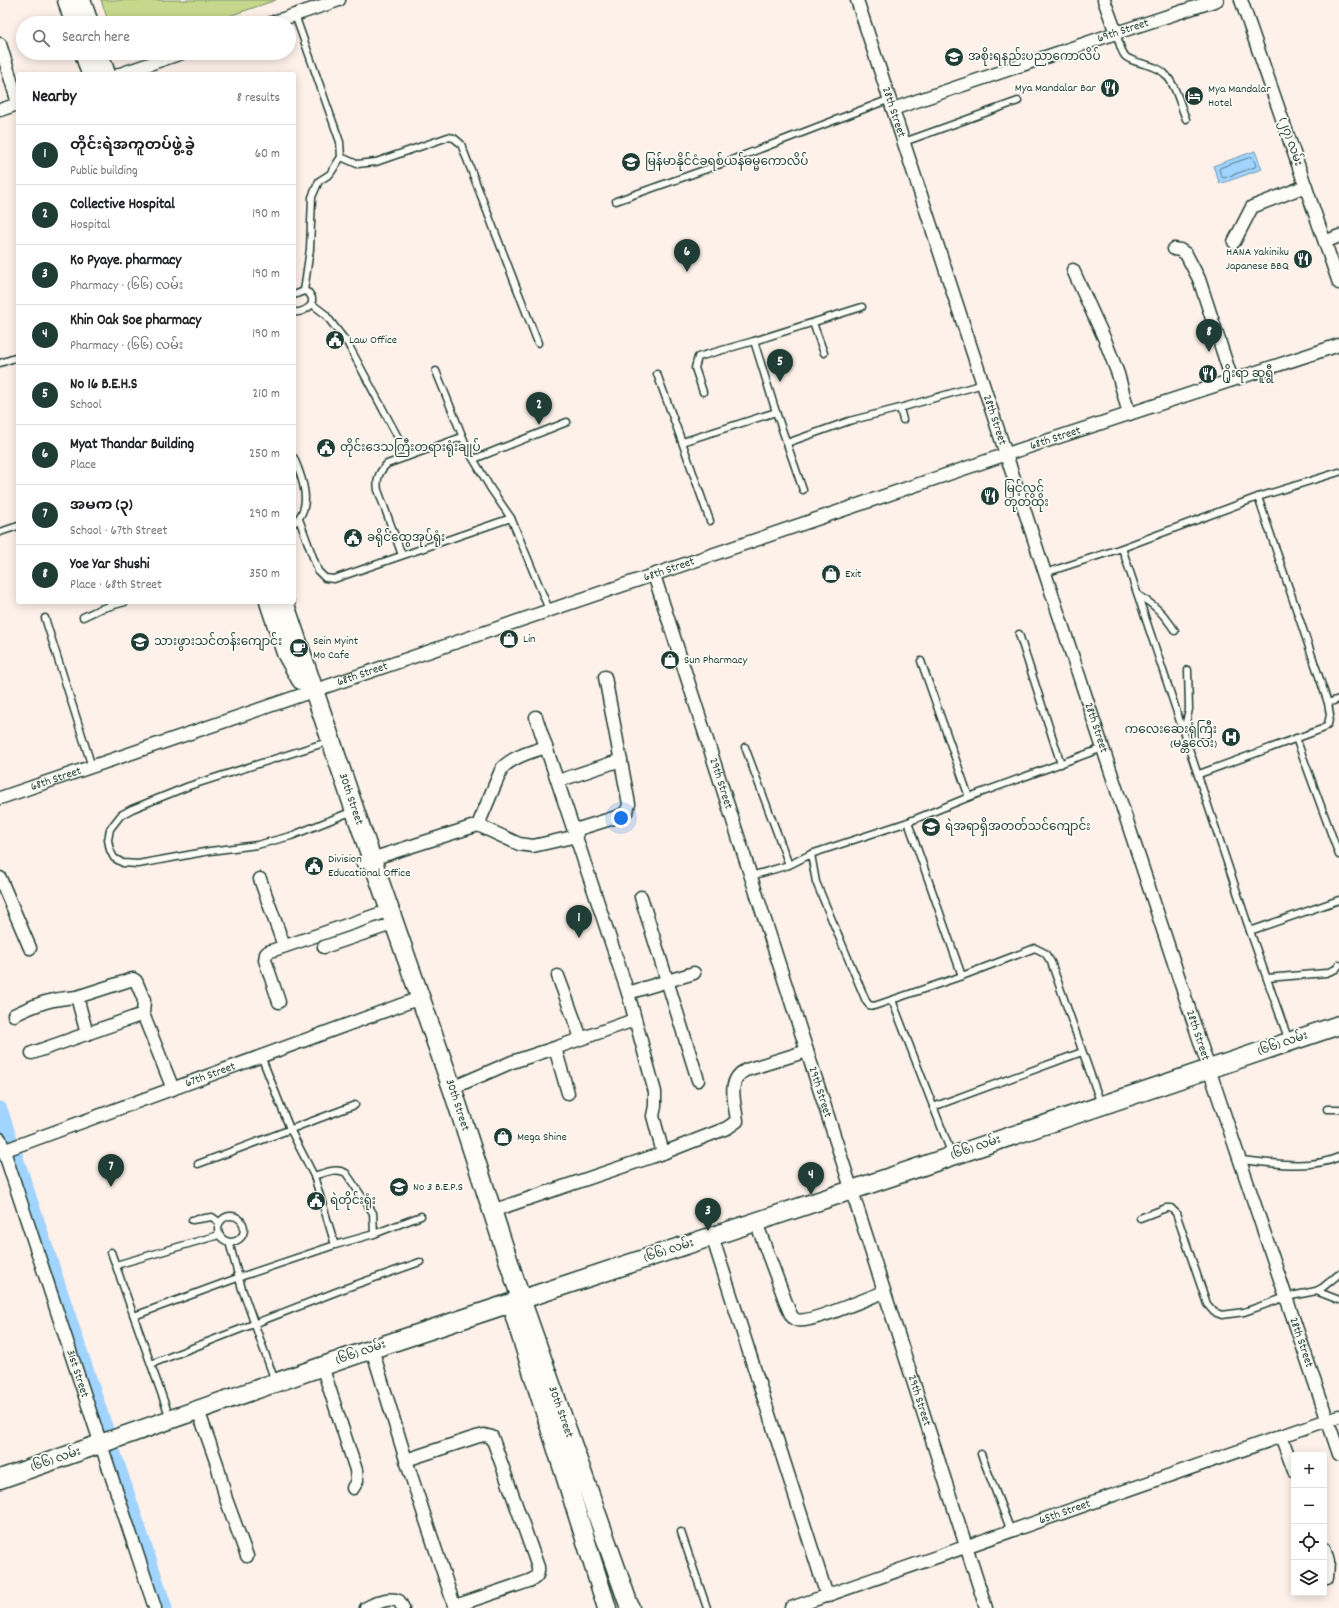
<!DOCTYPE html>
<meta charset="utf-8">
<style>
:root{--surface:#fff;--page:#f2f2f2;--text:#202124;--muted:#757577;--line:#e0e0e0;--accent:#1f3d34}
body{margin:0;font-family:Dekko,"Noto Sans Myanmar",sans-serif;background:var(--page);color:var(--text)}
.controls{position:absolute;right:12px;bottom:12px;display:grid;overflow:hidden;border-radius:4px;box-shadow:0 2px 10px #0003}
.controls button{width:36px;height:36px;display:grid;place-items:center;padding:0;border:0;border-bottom:1px solid var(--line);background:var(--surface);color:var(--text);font:20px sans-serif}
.you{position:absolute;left:621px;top:818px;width:14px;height:14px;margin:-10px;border:3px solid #fff;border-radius:50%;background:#1a73e8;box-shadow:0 0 0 6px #1a73e833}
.badge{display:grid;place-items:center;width:26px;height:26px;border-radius:50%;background:var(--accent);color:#fff;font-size:13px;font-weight:700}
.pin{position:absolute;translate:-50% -33px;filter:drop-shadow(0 1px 2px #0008)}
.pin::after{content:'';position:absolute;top:21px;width:14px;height:12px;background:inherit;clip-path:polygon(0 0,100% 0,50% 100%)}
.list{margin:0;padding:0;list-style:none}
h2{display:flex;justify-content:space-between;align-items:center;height:52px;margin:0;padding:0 16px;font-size:17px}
h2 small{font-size:13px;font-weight:400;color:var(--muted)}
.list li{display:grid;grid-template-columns:26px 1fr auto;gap:12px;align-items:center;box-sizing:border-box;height:60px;padding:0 16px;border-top:1px solid var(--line)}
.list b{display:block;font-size:15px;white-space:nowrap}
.list p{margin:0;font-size:13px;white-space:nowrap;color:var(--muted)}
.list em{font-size:13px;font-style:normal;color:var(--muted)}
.icon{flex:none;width:22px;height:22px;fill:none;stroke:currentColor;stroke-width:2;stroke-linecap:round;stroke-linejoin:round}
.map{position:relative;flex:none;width:1339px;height:1608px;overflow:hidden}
.search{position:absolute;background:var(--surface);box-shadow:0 2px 10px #0003;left:16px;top:16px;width:280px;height:44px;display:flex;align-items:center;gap:10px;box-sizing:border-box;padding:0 14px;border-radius:22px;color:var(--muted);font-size:15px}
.panel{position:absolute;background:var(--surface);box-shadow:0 2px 10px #0003;left:16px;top:72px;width:280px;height:532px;border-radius:4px}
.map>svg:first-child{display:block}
</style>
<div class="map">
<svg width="1339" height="1608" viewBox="0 0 1339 1608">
<rect width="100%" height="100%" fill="#fdf1e9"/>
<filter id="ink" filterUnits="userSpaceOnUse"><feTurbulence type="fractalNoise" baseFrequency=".025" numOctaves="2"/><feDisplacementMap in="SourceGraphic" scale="8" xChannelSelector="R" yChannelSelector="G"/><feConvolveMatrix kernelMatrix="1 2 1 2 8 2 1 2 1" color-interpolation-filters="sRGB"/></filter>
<g filter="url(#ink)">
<!-- green -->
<path fill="#c7d78b" stroke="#738a60" d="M 101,0 L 276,0 L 209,23 L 109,23 Z"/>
<!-- water -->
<path fill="#a1d4ff" stroke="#6d98ae" d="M 1255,151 L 1262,169 L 1220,184 L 1213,166 Z"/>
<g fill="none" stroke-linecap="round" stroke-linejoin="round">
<!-- shore -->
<path stroke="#537985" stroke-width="1" d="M 1252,157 L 1256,165 L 1255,167 L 1224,178 L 1222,177 L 1219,170 L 1220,168 Z"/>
<!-- canal -->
<path stroke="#a1d4ff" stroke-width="15" d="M 0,1109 L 165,1608"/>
<defs>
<g id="lane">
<path d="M 1116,33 C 1119,40 1120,50 1125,56 C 1132,64 1155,63 1165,74 C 1176,85 1180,105 1186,119"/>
<path d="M 904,142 L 1018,101"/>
<path d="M 341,157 L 357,164 L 376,162 L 448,137 L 454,138 L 461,144 L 538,343"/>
<path d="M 616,201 L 721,164 L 890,99"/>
<path d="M 294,295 L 304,291 L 310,249 L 312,197 L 319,181 L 330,174 L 341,157 L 340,142 L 295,15"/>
<path d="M 312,304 L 325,314 L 348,344 L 408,456"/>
<path d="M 294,312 C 301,313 308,309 312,304 L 312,298 L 309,293 L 304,291"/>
<path d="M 813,323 L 824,353"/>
<path d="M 0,363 L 18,357"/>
<path d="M 436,371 L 468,450 L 491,489 L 511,518 L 550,612"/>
<path d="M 657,374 L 682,442 L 776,412"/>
<path d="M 703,392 L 695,368 L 698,357 L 754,341"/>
<path d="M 903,420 L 900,408 L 983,384"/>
<path d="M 682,442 L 710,521"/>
<path d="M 787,443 L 849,421 L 900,408"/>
<path d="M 294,458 C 302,477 314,507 294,523"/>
<path d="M 474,459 L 567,422"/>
<path d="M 803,490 L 776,412 L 754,341 L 862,307"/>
<path d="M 299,519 L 318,571 L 325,578 L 334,579 L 511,518"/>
<path d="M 0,532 L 18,526"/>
<path d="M 1122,548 L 1250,931 L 1289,1041"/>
<path d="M 402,555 L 378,490 C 376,479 379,472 387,464 L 462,437"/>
<path d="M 1045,573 L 1122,548 L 1258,497 L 1339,472"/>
<path d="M 1138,595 C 1156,606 1164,614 1175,631"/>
<path d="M 83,617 L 100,609 L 125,602"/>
<path d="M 45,618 L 92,767"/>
<path d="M 1019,634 L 1061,764"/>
<path d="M 921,661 L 969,797"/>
<path d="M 1328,703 L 1339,699"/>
<path d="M 1184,732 L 1189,709 L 1188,670"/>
<path d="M 1296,738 L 1339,855"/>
<path d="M 324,743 L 189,786 L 132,809 L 121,815 L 110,829 L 108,840 L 110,850 L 114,858 L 123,863 L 138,864 L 210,851 L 257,845 L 291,836 L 353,811"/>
<path d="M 745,747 L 789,865"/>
<path d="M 1199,774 L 1322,729 L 1328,724 L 1330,715 L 1328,703 L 1258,497"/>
<path d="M 908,822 L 962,976"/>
<path d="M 811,854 L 816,882 L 866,1001 L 869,1005 L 874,1006 L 962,976 L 1035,948 L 1045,953 L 1051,962 L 1101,1104"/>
<path d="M 751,876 L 789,865 L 811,854 L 908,822 L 969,797 L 1103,748"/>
<path d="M 1250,931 L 1339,900"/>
<path d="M 1267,978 L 1326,973 L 1336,969 L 1339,965"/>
<path d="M 892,1000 L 952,1155"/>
<path d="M 261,1056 L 290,1129 L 314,1176 L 335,1245"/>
<path d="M 933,1107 L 1082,1052"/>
<path d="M 1327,1109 L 1339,1109"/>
<path d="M 1240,1160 C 1272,1163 1309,1170 1339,1157"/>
<path d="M 198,1164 L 355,1105"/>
<path d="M 314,1176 C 324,1173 336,1167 346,1173 L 373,1213 L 374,1234"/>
<circle cx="231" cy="1229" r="13"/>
<path d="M 1140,1218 L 1166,1208 L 1171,1208 L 1176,1213 L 1207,1304 L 1214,1312 L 1222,1315 L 1244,1312 L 1286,1297 L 1316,1291 L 1322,1288 L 1339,1274"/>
<path d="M 192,1220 L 212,1217 L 219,1222"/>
<path d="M 229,1242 L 242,1289 L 275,1381"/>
<path d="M 111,1252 L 170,1418"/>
<path d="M 116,1265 L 219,1235"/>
<path d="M 1316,1291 L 1339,1300"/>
<path d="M 134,1316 L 240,1277 L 335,1245 L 374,1234 L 421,1216"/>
<path d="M 151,1364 L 346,1288 L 420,1262"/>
<path d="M 981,1454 L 1011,1531"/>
<path d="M 681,1532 L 707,1608"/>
</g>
<g id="street">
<path id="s1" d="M 857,0 L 1045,573 L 1209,1069 L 1339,1454"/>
<path d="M 1104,0 L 1116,33"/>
<path d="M 1241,0 L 1339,283"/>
<path d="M 271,23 L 339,0"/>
<path d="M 0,44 L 18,103"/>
<path d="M 120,74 L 182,53"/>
<path id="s2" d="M 893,109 L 1116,33 L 1217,0"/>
<path d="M 0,110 L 18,104"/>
<path d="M 1234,242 L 1252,207 L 1306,186"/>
<path d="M 1325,242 L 1339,236"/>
<path d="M 1174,249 L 1180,250 L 1186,254 L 1199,279 L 1232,380"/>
<path d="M 1073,270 L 1105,340 L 1118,374 L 1129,414"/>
<path id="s3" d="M 654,575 L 986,1608"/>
<path d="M 536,717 L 628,993 L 655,1092 L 655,1106 L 653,1116 L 663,1153"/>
<path d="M 558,781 L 621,760"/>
<path id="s4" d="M 0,798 L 1007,454 L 1339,345"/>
<path d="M 478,825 L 502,768 C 514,756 531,752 546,747"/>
<path d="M 575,830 L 620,816 L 627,811 L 629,804 L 605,677"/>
<path d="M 362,862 L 478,825 L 519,844 L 533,846 L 577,836"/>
<path d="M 0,878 L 30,948"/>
<path d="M 260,879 L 284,946"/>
<path d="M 641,897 L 698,1080"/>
<path d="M 324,947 L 383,927"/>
<path d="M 558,976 L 581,1038"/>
<path d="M 628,993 L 694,973"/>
<path d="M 279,1002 L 265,960 L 266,954 L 268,952 L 379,914"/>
<path d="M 14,1015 C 39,1003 50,999 77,997"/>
<path d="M 87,1034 L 77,997 L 133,979 L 136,981 L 144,1000 L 143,1014"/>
<path d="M 555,1048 L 568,1093"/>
<path d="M 32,1053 L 143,1014 L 173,1089"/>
<path d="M 452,1088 L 512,1062 L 555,1048 L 634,1020"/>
<path id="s5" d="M 0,1139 L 155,1608"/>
<path id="s6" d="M 0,1152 L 420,998"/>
<path d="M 492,1211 L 663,1153 L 727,1128 L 737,1121 C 735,1102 726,1080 746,1070 L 807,1051"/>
<path d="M 756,1222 L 788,1308 C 790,1313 792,1319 797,1320 C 809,1324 870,1297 884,1292"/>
<path d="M 712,1236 L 827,1596"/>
<path d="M 372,1349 L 406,1460 L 455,1608"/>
<path d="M 322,1366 L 356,1470 L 357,1481 L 353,1488"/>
<path d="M 198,1410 L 217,1464 L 226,1499 L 247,1556"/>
<path d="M 1281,1436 L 1294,1471"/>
<path d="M 406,1460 L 476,1437 L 484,1435 L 492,1437 L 538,1567 C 539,1575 536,1578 529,1581 L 455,1606"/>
<path d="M 1324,1548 L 1328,1562 L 1327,1578"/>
<path d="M 366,1608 C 375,1604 388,1596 399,1601 L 403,1608"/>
<path id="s7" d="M 791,1608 L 1339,1416"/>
</g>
<g id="secondary">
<path d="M 67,0 L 74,23"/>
<path d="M 81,0 L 89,23"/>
<path d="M 84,53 L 91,74"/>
<path d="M 99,53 L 106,74"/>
<path d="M 269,602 L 286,653 L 301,680"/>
<path id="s8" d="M 284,602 L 355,811 L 452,1088 L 521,1299 L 630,1608"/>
<path d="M 515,1317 L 607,1608"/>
<path d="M 0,1479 L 372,1349 L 852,1190 L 1339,1025"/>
</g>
</defs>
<!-- lane casing -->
<use href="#lane" stroke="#1f3d34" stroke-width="9"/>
<!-- street casing -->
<use href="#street" stroke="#1f3d34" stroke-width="15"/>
<!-- secondary casing -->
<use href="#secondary" stroke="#1f3d34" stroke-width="21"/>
<!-- lane -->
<use href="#lane" stroke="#fdfcf7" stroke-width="6"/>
<!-- street -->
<use href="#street" stroke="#fdfcf7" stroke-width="12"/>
<!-- secondary -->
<use href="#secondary" stroke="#fdfcf7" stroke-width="18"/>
</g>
</g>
<!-- icons -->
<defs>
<symbol id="university-disc" viewBox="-11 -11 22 22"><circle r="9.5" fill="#1f3d34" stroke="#fdfcf7"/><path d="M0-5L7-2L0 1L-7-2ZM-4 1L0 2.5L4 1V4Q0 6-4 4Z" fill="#fff"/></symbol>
<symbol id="restaurant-disc" viewBox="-11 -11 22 22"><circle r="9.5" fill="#1f3d34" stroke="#fdfcf7"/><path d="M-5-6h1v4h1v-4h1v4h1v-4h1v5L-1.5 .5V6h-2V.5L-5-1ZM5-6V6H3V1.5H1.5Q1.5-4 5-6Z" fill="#fff"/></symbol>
<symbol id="hotel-disc" viewBox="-11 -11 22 22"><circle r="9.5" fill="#1f3d34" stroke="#fdfcf7"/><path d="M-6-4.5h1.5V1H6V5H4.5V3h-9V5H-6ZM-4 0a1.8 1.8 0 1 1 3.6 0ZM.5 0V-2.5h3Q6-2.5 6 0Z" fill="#fff"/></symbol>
<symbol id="civic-disc" viewBox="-11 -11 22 22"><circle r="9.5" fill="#1f3d34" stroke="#fdfcf7"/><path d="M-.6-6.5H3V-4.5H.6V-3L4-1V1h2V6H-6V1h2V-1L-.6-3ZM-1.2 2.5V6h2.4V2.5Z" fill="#fff"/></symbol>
<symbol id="shop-disc" viewBox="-11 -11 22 22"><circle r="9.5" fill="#1f3d34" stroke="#fdfcf7"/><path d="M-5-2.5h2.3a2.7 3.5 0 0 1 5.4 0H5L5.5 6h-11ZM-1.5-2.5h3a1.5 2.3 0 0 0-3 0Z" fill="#fff"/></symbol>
<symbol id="school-disc" viewBox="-11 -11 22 22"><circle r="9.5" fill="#1f3d34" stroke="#fdfcf7"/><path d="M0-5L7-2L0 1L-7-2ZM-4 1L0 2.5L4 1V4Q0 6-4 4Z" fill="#fff"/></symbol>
<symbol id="cafe-disc" viewBox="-11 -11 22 22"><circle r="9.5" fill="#1f3d34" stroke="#fdfcf7"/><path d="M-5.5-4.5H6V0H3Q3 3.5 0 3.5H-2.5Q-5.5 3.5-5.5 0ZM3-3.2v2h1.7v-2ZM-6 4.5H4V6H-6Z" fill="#fff"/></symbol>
<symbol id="hospital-disc" viewBox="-11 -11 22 22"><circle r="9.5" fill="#1f3d34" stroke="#fdfcf7"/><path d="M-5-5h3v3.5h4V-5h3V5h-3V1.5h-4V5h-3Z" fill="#fff"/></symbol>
</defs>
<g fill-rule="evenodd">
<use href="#university-disc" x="943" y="46" width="22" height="22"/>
<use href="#restaurant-disc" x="1099" y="77" width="22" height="22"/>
<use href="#hotel-disc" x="1183" y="85" width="22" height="22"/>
<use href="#university-disc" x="620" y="151" width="22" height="22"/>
<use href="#restaurant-disc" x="1292" y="248" width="22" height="22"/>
<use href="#civic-disc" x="324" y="329" width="22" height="22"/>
<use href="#restaurant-disc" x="1197" y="363" width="22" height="22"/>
<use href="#civic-disc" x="315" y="437" width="22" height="22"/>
<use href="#restaurant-disc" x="979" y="485" width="22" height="22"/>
<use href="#civic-disc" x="342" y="527" width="22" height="22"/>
<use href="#shop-disc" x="820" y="563" width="22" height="22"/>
<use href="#shop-disc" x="498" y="628" width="22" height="22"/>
<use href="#school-disc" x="129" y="631" width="22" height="22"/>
<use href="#cafe-disc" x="288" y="637" width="22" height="22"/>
<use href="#shop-disc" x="659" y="649" width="22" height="22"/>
<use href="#hospital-disc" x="1220" y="726" width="22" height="22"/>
<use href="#university-disc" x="920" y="816" width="22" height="22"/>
<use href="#civic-disc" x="303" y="855" width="22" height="22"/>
<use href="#shop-disc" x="492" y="1126" width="22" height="22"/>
<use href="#school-disc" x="388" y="1176" width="22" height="22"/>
<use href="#civic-disc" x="305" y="1190" width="22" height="22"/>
</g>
<g text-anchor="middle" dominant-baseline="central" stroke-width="3.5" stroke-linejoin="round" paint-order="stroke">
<!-- street labels -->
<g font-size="12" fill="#1f3d34" stroke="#fdfcf7">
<text stroke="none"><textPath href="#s2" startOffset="243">69th Street</textPath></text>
<text stroke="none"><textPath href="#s1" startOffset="118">28th Street</textPath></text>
<text transform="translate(1290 142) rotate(71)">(၂၇) လမ်း</text>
<text stroke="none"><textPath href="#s1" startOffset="442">28th Street</textPath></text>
<text stroke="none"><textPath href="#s4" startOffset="1115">68th Street</textPath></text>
<text stroke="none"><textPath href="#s4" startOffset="707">68th Street</textPath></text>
<text stroke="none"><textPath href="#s4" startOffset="383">68th Street</textPath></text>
<text stroke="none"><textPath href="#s1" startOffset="766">28th Street</textPath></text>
<text stroke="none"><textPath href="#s4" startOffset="59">68th Street</textPath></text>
<text stroke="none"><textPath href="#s3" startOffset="219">29th Street</textPath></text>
<text stroke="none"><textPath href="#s8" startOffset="208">30th Street</textPath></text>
<text stroke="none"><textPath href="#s1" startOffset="1090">28th Street</textPath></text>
<text transform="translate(1283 1044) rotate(-19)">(၆၆) လမ်း</text>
<text stroke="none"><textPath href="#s6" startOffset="224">67th Street</textPath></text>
<text stroke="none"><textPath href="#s3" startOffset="543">29th Street</textPath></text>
<text stroke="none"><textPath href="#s8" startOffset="532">30th Street</textPath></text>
<text transform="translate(976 1148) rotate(-19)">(၆၆) လမ်း</text>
<text transform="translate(669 1251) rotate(-18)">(၆၆) လမ်း</text>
<text stroke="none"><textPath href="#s1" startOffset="1414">28th Street</textPath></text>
<text transform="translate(361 1353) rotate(-19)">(၆၆) လမ်း</text>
<text stroke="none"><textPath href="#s5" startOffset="247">31st Street</textPath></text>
<text stroke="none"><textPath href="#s3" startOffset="867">29th Street</textPath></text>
<text stroke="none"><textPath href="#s8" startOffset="856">30th Street</textPath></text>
<text transform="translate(56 1460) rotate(-19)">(၆၆) လမ်း</text>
<text stroke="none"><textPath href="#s7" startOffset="290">65th Street</textPath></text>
</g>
<!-- poi labels -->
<g font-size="12" fill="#1f3d34" stroke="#fdfcf7" text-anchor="start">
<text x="968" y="57">အစိုးရနည်းပညာကောလိပ်</text>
<text x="1096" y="88" text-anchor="end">Mya Mandalar Bar</text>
<text x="1208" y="89">Mya Mandalar<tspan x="1208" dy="14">Hotel</tspan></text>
<text x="645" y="162">မြန်မာနိုင်ငံခရစ်ယန်ဓမ္မကောလိပ်</text>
<text x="1289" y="252" text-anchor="end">HANA Yakiniku<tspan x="1289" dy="14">Japanese BBQ</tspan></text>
<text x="349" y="340">Law Office</text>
<text x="1222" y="374">႐ိုးရာ ဆူရွီ</text>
<text x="340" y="448">တိုင်းဒေသကြီးတရားရုံးချုပ်</text>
<text x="1004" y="489">မြင့်လွင်<tspan x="1004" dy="14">တုတ်ထိုး</tspan></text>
<text x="367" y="538">ခရိုင်ထွေအုပ်ရုံး</text>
<text x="845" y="574">Exit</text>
<text x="523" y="639">Lin</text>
<text x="313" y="641">Sein Myint<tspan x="313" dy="14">Mo Cafe</tspan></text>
<text x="154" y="642">သားဖွားသင်တန်းကျောင်း</text>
<text x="684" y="660">Sun Pharmacy</text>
<text x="1217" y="730" text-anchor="end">ကလေးဆေးရုံကြီး<tspan x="1217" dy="14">(မန္တလေး)</tspan></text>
<text x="945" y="827">ရဲအရာရှိအတတ်သင်ကျောင်း</text>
<text x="328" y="859">Division<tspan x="328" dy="14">Educational Office</tspan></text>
<text x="517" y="1137">Mega Shine</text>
<text x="413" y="1187">No 3 B.E.P.S</text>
<text x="330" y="1201">ရဲတိုင်းရုံး</text>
</g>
</g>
</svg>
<div class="controls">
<button>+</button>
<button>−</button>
<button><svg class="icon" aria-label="locate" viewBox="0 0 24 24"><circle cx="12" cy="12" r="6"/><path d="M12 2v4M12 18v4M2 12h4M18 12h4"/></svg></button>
<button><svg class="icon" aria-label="layers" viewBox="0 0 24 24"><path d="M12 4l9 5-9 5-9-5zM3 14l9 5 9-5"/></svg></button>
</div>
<div class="you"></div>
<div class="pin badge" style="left:579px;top:938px">1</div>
<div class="pin badge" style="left:539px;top:425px">2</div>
<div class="pin badge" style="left:708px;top:1231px">3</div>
<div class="pin badge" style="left:811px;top:1195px">4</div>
<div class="pin badge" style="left:780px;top:382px">5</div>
<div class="pin badge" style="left:687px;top:272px">6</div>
<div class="pin badge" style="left:111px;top:1187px">7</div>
<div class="pin badge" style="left:1209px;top:352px">8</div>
<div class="search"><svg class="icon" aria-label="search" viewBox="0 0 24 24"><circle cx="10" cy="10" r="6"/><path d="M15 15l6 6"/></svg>Search here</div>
<section class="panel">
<h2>Nearby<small>8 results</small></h2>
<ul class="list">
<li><span class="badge">1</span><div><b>တိုင်းရဲအကူတပ်ဖွဲ့ခွဲ</b><p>Public building</p></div><em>60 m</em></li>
<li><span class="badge">2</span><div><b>Collective Hospital</b><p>Hospital</p></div><em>190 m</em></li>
<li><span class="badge">3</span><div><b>Ko Pyaye. pharmacy</b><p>Pharmacy · (၆၆) လမ်း</p></div><em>190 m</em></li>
<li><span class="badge">4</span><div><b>Khin Oak Soe pharmacy</b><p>Pharmacy · (၆၆) လမ်း</p></div><em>190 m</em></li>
<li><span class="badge">5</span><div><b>No 16 B.E.H.S</b><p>School</p></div><em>210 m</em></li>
<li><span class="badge">6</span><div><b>Myat Thandar Building</b><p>Place</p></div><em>250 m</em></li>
<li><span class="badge">7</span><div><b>အမက (၃)</b><p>School · 67th Street</p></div><em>290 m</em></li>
<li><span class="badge">8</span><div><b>Yoe Yar Shushi</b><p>Place · 68th Street</p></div><em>350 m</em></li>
</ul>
</section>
</div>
